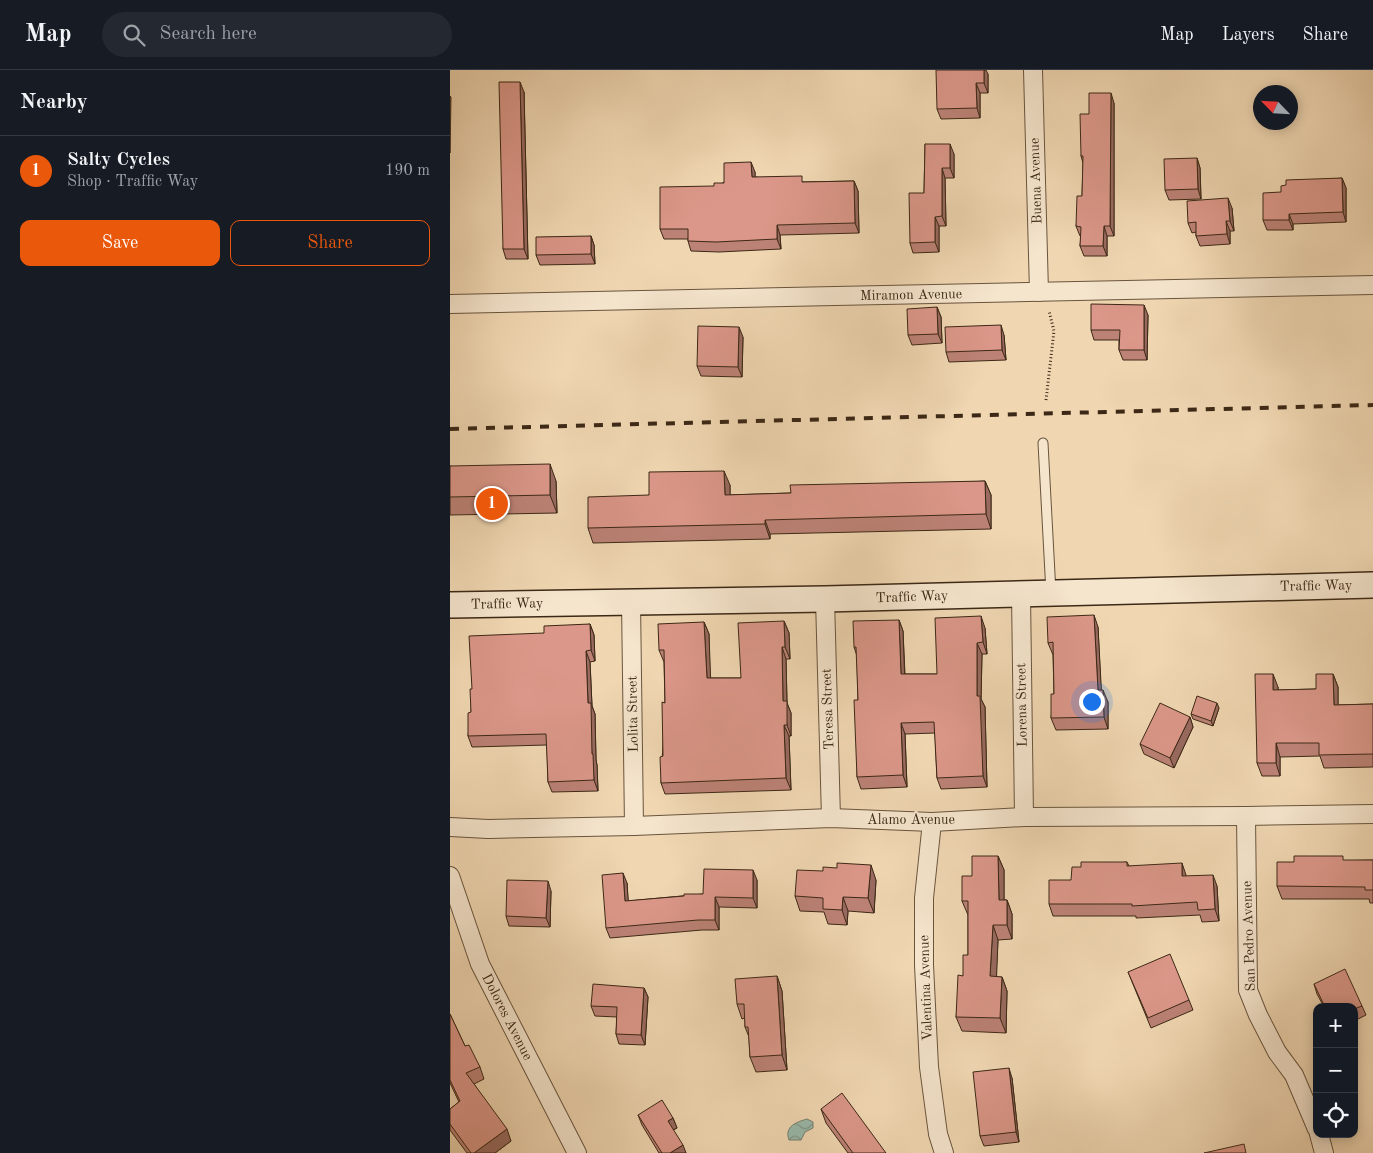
<!DOCTYPE html>
<meta charset="utf-8">
<style>
:root{--surface:#171b24;--page:#242831;--text:#f1f3f6;--muted:#9ea1a6;--line:#363941;--accent:#ea580c}
body{margin:0;font-family:"Old Standard TT",serif;background:var(--page);color:var(--text)}
.controls{position:absolute;right:15px;bottom:15px;display:grid;overflow:hidden;border-radius:10px;box-shadow:0 2px 12px #0003}
.controls button{width:45px;height:45px;display:grid;place-items:center;padding:0;border:0;border-bottom:1px solid var(--line);background:var(--surface);color:var(--text);font:25px sans-serif}
.compass{position:absolute;left:803px;top:15px;width:45px;height:45px;border-radius:50%;background:var(--surface);box-shadow:0 2px 12px #0003;rotate:295deg}
.you{position:absolute;left:641px;top:631px;width:18px;height:18px;margin:-12px;border:4px solid #fff;border-radius:50%;background:#1a73e8;box-shadow:0 0 0 8px #1a73e833}
.badge{display:grid;place-items:center;width:32px;height:32px;border-radius:50%;background:var(--accent);color:#fff;font-size:16px;font-weight:700}
.pin{position:absolute;translate:-50% -50%;border:2px solid #fff;box-shadow:0 1px 5px #0006}
.list{margin:0;padding:0;list-style:none}
h2{display:flex;justify-content:space-between;align-items:center;height:65px;margin:0;padding:0 20px;font-size:21px}
h2 small{font-size:16px;font-weight:400;color:var(--muted)}
.list li{display:grid;grid-template-columns:32px 1fr auto;gap:15px;align-items:center;box-sizing:border-box;height:70px;padding:0 20px;border-top:1px solid var(--line)}
.list b{display:block;font-size:19px;white-space:nowrap}
.list p{margin:0;font-size:16px;white-space:nowrap;color:var(--muted)}
.list em{font-size:16px;font-style:normal;color:var(--muted)}
.actions{display:flex;gap:10px;padding:15px 20px}
.actions a{flex:1;padding:11px 0;border:1px solid var(--accent);border-radius:10px;text-align:center;font-size:18px;color:var(--accent)}
.actions .main{background:var(--accent);color:#fff}
.icon{flex:none;width:28px;height:28px;fill:none;stroke:currentColor;stroke-width:2;stroke-linecap:round;stroke-linejoin:round}
.map{position:relative;flex:none;width:923px;height:1083px;overflow:hidden}
header{display:flex;align-items:center;gap:30px;box-sizing:border-box;height:70px;padding:0 25px;background:var(--surface);border-bottom:1px solid var(--line)}
header strong{font-size:24px}
nav{display:flex;gap:28px;margin-inline-start:auto;font-size:18px}
.search{width:350px;height:45px;background:var(--page);display:flex;align-items:center;gap:12px;box-sizing:border-box;padding:0 18px;border-radius:28px;color:var(--muted);font-size:19px}
main{display:flex}
aside{flex:1;background:var(--surface)}
.map>svg:first-child{display:block}
</style>
<header>
<strong>Map</strong>
<div class="search"><svg class="icon" aria-label="search" viewBox="0 0 24 24"><circle cx="10" cy="10" r="6"/><path d="M15 15l6 6"/></svg>Search here</div>
<nav><a>Map</a><a>Layers</a><a>Share</a></nav>
</header>
<main>
<aside>
<h2>Nearby<small></small></h2>
<ul class="list">
<li><span class="badge">1</span><div><b>Salty Cycles</b><p>Shop · Traffic Way</p></div><em>190 m</em></li>
</ul>
<div class="actions"><a class="main">Save</a><a>Share</a></div>
</aside>
<div class="map">
<svg width="923" height="1083" viewBox="0 0 923 1083">
<defs>
<pattern id="water-waves" width="16" height="10" patternUnits="userSpaceOnUse" patternTransform="scale(1.25)"><rect width="16" height="10" fill="#9abaab"/><path d="M0 5q4-4 8 0t8 0" fill="none" stroke="#7f978a"/></pattern>
</defs>
<rect width="100%" height="100%" fill="#f0d7b2"/>
<filter id="stains"><feTurbulence type="fractalNoise" baseFrequency=".004" numOctaves="4"/><feColorMatrix values="0 0 0 0 .2 0 0 0 0 .09 0 0 0 0 .02 0 0 0 .5 -.17"/></filter>
<radialGradient id="worn" r=".72"><stop offset=".6" stop-color="#630" stop-opacity="0"/><stop offset="1" stop-color="#630" stop-opacity=".3"/></radialGradient>
<!-- water -->
<path fill="url(#water-waves)" stroke="#74806f" d="M 357,1049 L 363,1052 L 363,1058 L 355,1062 L 351,1070 L 339,1070 C 334,1056 347,1052 357,1049 Z"/>
<g fill="none" stroke-linecap="round" stroke-linejoin="round">
<defs>
<path id="lane" d="M 593,373 L 601,523"/>
<g id="street">
<path d="M 583,0 L 589,222"/>
<path d="M 0,234 L 923,215"/>
<path d="M 571,524 L 574,747"/>
<path d="M 375,529 L 381,748"/>
<path d="M 181,531 L 184,756"/>
<path d="M 796,746 L 798,920 L 808,945 L 827,982 L 844,1005 L 867,1059"/>
<path d="M 482,752 L 474,828 L 474,895 L 479,997 L 488,1064 L 494,1083"/>
<path d="M 0,757 L 38,759 L 184,756 L 381,748 L 482,752 L 574,747 L 796,746 L 923,744"/>
<path d="M 0,806 L 30,894 L 127,1083"/>
<path d="M 869,1064 L 874,1083"/>
</g>
<path id="secondary" d="M 0,535 L 375,529 L 923,515"/>
</defs>
<!-- lane casing -->
<use href="#lane" stroke="#69543d" stroke-width="11"/>
<!-- street casing -->
<use href="#street" stroke="#69543d" stroke-width="20"/>
<!-- secondary casing -->
<use href="#secondary" stroke="#3c2816" stroke-width="28"/>
<!-- path -->
<path stroke="#3c2816" stroke-width="3" stroke-dasharray="1 2.5" stroke-linecap="butt" d="M 596,330 L 604,261 L 599,241"/>
<!-- lane -->
<use href="#lane" stroke="#f5e5cd" stroke-width="9"/>
<!-- street -->
<use href="#street" stroke="#f5e5cd" stroke-width="18"/>
<!-- secondary -->
<use href="#secondary" stroke="#f5e5cd" stroke-width="25"/>
<!-- rail -->
<path stroke="#3c2816" stroke-width="4" stroke-dasharray="9 9" stroke-linecap="butt" d="M 0,359 L 923,335"/>
</g>
<!-- wall -->
<g fill="#bc8276" stroke="#3c2816">
<path d="M 538,4 L 538,23 L 530,23 L 530,48 L 491,49 L 487,39 Z"/>
<path d="M 74,22 L 78,189 L 56,189 L 53,179 Z"/>
<path d="M 664,33 L 664,166 L 657,166 L 657,186 L 634,186 L 630,176 L 631,166 L 630,166 L 626,156 L 632,126 L 633,93 L 631,86 L 639,44 Z"/>
<path d="M 475,74 L 504,84 L 504,108 L 495,108 L 496,156 L 489,156 L 489,182 L 463,183 L 460,173 L 474,123 Z"/>
<path d="M 747,88 L 750,98 L 751,129 L 719,130 L 715,120 Z"/>
<path d="M 305,102 L 305,107 L 354,112 L 404,111 L 408,121 L 409,163 L 330,165 L 331,179 L 269,182 L 241,181 L 238,171 L 238,169 L 214,169 L 210,159 L 264,116 Z"/>
<path d="M 892,108 L 896,118 L 896,152 L 843,154 L 843,160 L 817,160 L 813,150 L 831,122 L 836,115 Z"/>
<path d="M 782,138 L 784,161 L 780,161 L 780,174 L 750,176 L 746,166 L 746,162 L 742,163 L 738,153 Z"/>
<path d="M 141,166 L 144,175 L 145,194 L 90,195 L 86,185 Z"/>
<path d="M 487,237 L 491,247 L 492,273 L 462,275 L 458,265 Z"/>
<path d="M 698,245 L 697,290 L 673,290 L 669,280 L 669,270 L 644,270 L 641,260 Z"/>
<path d="M 554,265 L 556,290 L 499,292 L 496,282 Z"/>
<path d="M 293,267 L 292,307 L 251,306 L 247,296 Z"/>
<path d="M 0,396 L 106,411 L 107,443 L 0,445 Z"/>
<path d="M 535,411 L 541,425 L 541,459 L 320,464 L 320,469 L 143,473 L 138,458 L 199,425 L 280,415 L 280,425 L 341,423 Z"/>
<path d="M 449,550 L 453,561 L 455,604 L 487,604 L 535,558 L 537,584 L 532,584 L 531,629 L 535,637 L 537,717 L 491,719 L 487,708 L 485,663 L 455,664 L 457,717 L 411,719 L 407,707 L 408,630 L 407,586 L 404,577 Z"/>
<path d="M 334,551 L 339,563 L 340,589 L 336,589 L 337,633 L 341,643 L 341,666 L 339,666 L 341,720 L 215,724 L 211,713 L 215,633 L 214,592 L 209,580 L 254,552 L 259,564 L 260,608 L 291,608 Z"/>
<path d="M 140,554 L 144,565 L 145,591 L 140,592 L 142,636 L 145,644 L 146,690 L 147,695 L 148,721 L 102,722 L 98,712 L 97,675 L 22,677 L 18,666 L 21,642 L 22,619 L 94,563 Z"/>
<path d="M 648,557 L 651,620 L 658,632 L 658,659 L 606,660 L 601,648 L 604,624 L 603,585 L 598,573 Z"/>
<path d="M 883,604 L 888,617 L 888,635 L 923,634 L 923,697 L 874,698 L 870,686 L 830,687 L 830,706 L 812,706 L 807,693 L 828,617 L 828,620 L 866,619 Z"/>
<path d="M 769,638 L 763,656 L 743,649 L 741,644 Z"/>
<path d="M 740,647 L 743,657 L 724,698 L 694,684 L 690,674 Z"/>
<path d="M 548,786 L 554,800 L 554,830 L 557,830 L 562,844 L 562,869 L 548,870 L 546,907 L 552,907 L 557,921 L 556,963 L 512,961 L 506,947 L 513,906 L 518,885 L 518,845 L 512,831 L 522,806 Z"/>
<path d="M 923,790 L 923,833 L 920,833 L 919,829 L 832,829 L 827,816 L 844,792 Z"/>
<path d="M 677,792 L 679,796 L 736,806 L 767,816 L 769,851 L 752,852 L 750,845 L 686,848 L 686,846 L 603,846 L 599,834 L 621,810 L 631,797 Z"/>
<path d="M 307,810 L 307,838 L 269,837 L 269,860 L 252,860 L 160,868 L 156,858 L 177,813 L 178,831 L 253,824 Z"/>
<path d="M 426,810 L 424,843 L 398,841 L 397,855 L 378,854 L 374,842 L 350,841 L 345,826 Z"/>
<path d="M 101,821 L 100,857 L 59,856 L 56,846 Z"/>
<path d="M 678,902 L 739,930 L 743,940 L 701,958 Z"/>
<path d="M 327,906 L 332,921 L 337,1000 L 306,1002 L 300,987 L 299,967 L 295,957 L 295,948 L 292,949 L 287,934 Z"/>
<path d="M 864,914 L 912,936 L 916,945 L 904,951 L 904,937 L 874,937 L 867,924 Z"/>
<path d="M 194,918 L 198,927 L 195,975 L 169,974 L 166,964 L 167,947 L 145,946 L 141,936 Z"/>
<path d="M 0,944 L 15,976 L 30,997 L 34,1009 L 24,1014 L 61,1071 L 45,1083 L 17,1083 L 0,1060 L 0,1039 L 9,1032 L 0,1013 Z"/>
<path d="M 562,1008 L 569,1072 L 534,1076 L 530,1066 Z"/>
<path d="M 371,1039 L 436,1083 L 398,1083 L 376,1053 Z"/>
<path d="M 188,1045 L 223,1048 L 227,1058 L 223,1060 L 236,1083 L 209,1083 L 192,1055 Z"/>
</g>
<!-- shaded-wall -->
<g fill="#996a60" stroke="#3c2816">
<path d="M 534,0 L 536,0 L 538,4 L 538,23 L 534,13 Z"/>
<path d="M 70,12 L 74,22 L 78,189 L 74,179 Z"/>
<path d="M 526,13 L 530,23 L 530,48 L 527,38 Z"/>
<path d="M 661,23 L 664,33 L 664,166 L 660,156 Z"/>
<path d="M 0,26 L 1,27 L 0,83 Z"/>
<path d="M 500,74 L 504,84 L 504,108 L 500,98 Z"/>
<path d="M 747,88 L 750,98 L 751,129 L 748,119 Z"/>
<path d="M 301,92 L 305,102 L 305,117 L 302,107 Z"/>
<path d="M 492,98 L 495,108 L 496,156 L 492,146 Z"/>
<path d="M 892,108 L 896,118 L 896,152 L 893,142 Z"/>
<path d="M 404,111 L 408,121 L 409,163 L 405,153 Z"/>
<path d="M 778,128 L 782,138 L 784,161 L 780,151 Z"/>
<path d="M 839,144 L 843,154 L 843,160 L 839,150 Z"/>
<path d="M 485,147 L 489,156 L 489,182 L 485,172 Z"/>
<path d="M 776,151 L 780,161 L 780,174 L 777,164 Z"/>
<path d="M 327,155 L 330,165 L 331,179 L 327,169 Z"/>
<path d="M 654,156 L 657,166 L 657,186 L 653,176 Z"/>
<path d="M 141,166 L 144,175 L 145,194 L 141,184 Z"/>
<path d="M 694,235 L 698,245 L 697,290 L 694,280 Z"/>
<path d="M 487,237 L 491,247 L 492,273 L 488,264 Z"/>
<path d="M 551,255 L 554,265 L 556,290 L 552,280 Z"/>
<path d="M 289,257 L 293,267 L 292,307 L 288,297 Z"/>
<path d="M 100,394 L 106,411 L 107,443 L 100,425 Z"/>
<path d="M 274,401 L 280,415 L 280,439 L 275,425 Z"/>
<path d="M 535,411 L 541,425 L 541,459 L 536,444 Z"/>
<path d="M 315,450 L 320,464 L 320,469 L 315,454 Z"/>
<path d="M 644,545 L 648,557 L 652,632 L 648,620 Z"/>
<path d="M 531,546 L 535,558 L 537,584 L 533,572 Z"/>
<path d="M 449,550 L 453,561 L 455,616 L 451,604 Z"/>
<path d="M 334,551 L 339,563 L 340,589 L 335,577 Z"/>
<path d="M 254,552 L 259,564 L 261,620 L 257,608 Z"/>
<path d="M 140,554 L 144,565 L 145,591 L 141,580 Z"/>
<path d="M 527,573 L 532,584 L 531,629 L 535,637 L 537,717 L 533,706 L 527,626 Z"/>
<path d="M 332,577 L 336,589 L 337,633 L 341,643 L 341,666 L 337,655 L 333,631 Z"/>
<path d="M 136,581 L 140,592 L 142,636 L 145,644 L 146,690 L 147,695 L 148,721 L 144,710 L 142,684 L 138,633 Z"/>
<path d="M 823,604 L 828,617 L 828,633 L 823,620 Z"/>
<path d="M 883,604 L 888,617 L 888,648 L 884,635 Z"/>
<path d="M 653,620 L 658,632 L 658,659 L 654,647 Z"/>
<path d="M 767,633 L 769,638 L 763,656 L 761,651 Z"/>
<path d="M 740,647 L 743,657 L 724,698 L 720,688 Z"/>
<path d="M 451,653 L 455,664 L 457,717 L 453,705 Z"/>
<path d="M 334,655 L 339,666 L 341,720 L 336,708 Z"/>
<path d="M 826,673 L 830,687 L 830,706 L 826,693 Z"/>
<path d="M 548,786 L 554,800 L 554,844 L 549,830 Z"/>
<path d="M 732,793 L 736,805 L 737,818 L 732,806 Z"/>
<path d="M 421,795 L 426,810 L 424,843 L 418,828 Z"/>
<path d="M 303,800 L 307,810 L 307,838 L 303,828 Z"/>
<path d="M 173,803 L 177,813 L 179,841 L 175,831 Z"/>
<path d="M 763,805 L 767,816 L 769,851 L 765,839 Z"/>
<path d="M 98,811 L 101,821 L 100,857 L 96,848 Z"/>
<path d="M 265,827 L 269,837 L 269,860 L 265,850 Z"/>
<path d="M 393,827 L 398,841 L 397,855 L 392,840 Z"/>
<path d="M 557,830 L 562,844 L 562,869 L 557,855 Z"/>
<path d="M 543,855 L 548,870 L 546,921 L 540,906 Z"/>
<path d="M 327,906 L 332,921 L 337,1000 L 332,985 Z"/>
<path d="M 552,907 L 557,921 L 556,963 L 550,948 Z"/>
<path d="M 194,918 L 198,927 L 195,975 L 191,965 Z"/>
<path d="M 559,998 L 562,1008 L 569,1072 L 566,1062 Z"/>
<path d="M 223,1048 L 227,1058 L 221,1061 L 218,1051 Z"/>
<path d="M 57,1059 L 61,1071 L 45,1083 L 24,1083 Z"/>
<path d="M 233,1075 L 236,1083 L 220,1083 Z"/>
</g>
<!-- building -->
<g fill="#db9789" stroke="#3c2816">
<path d="M 486,0 L 534,0 L 534,13 L 526,13 L 527,38 L 487,39 Z"/>
<path d="M 49,12 L 70,12 L 74,179 L 53,179 Z"/>
<path d="M 639,23 L 661,23 L 660,156 L 654,156 L 653,176 L 630,176 L 631,157 L 626,156 L 627,126 L 632,126 L 633,86 L 631,86 L 630,44 L 639,44 Z"/>
<path d="M 475,74 L 500,74 L 500,98 L 492,98 L 492,146 L 485,147 L 485,172 L 460,173 L 459,123 L 474,123 Z"/>
<path d="M 747,88 L 748,119 L 715,120 L 714,89 Z"/>
<path d="M 301,92 L 302,107 L 352,106 L 352,112 L 404,111 L 405,153 L 327,155 L 327,169 L 266,172 L 238,171 L 238,159 L 210,159 L 210,117 L 264,116 L 264,113 L 274,113 L 274,93 Z"/>
<path d="M 892,108 L 893,142 L 839,144 L 839,150 L 813,150 L 813,123 L 831,122 L 831,116 L 836,115 L 836,110 Z"/>
<path d="M 778,128 L 780,151 L 776,151 L 777,164 L 746,166 L 746,152 L 738,153 L 737,131 Z"/>
<path d="M 141,166 L 141,184 L 86,185 L 86,167 Z"/>
<path d="M 641,234 L 694,235 L 694,280 L 669,280 L 670,260 L 641,260 Z"/>
<path d="M 487,237 L 488,264 L 458,265 L 457,239 Z"/>
<path d="M 551,255 L 552,280 L 496,282 L 495,257 Z"/>
<path d="M 248,256 L 289,257 L 288,297 L 247,296 Z"/>
<path d="M 100,394 L 100,425 L 0,427 L 0,396 Z"/>
<path d="M 274,401 L 275,425 L 341,423 L 340,415 L 535,411 L 536,444 L 315,450 L 315,454 L 138,458 L 138,427 L 199,425 L 199,402 Z"/>
<path d="M 644,545 L 648,620 L 653,620 L 654,647 L 601,648 L 601,624 L 604,624 L 603,572 L 598,573 L 597,547 Z"/>
<path d="M 531,546 L 533,572 L 527,573 L 527,626 L 530,626 L 533,706 L 487,708 L 484,652 L 451,653 L 453,705 L 407,707 L 404,630 L 408,630 L 406,577 L 404,577 L 403,551 L 449,550 L 451,604 L 487,604 L 485,548 Z"/>
<path d="M 334,551 L 335,577 L 332,577 L 333,631 L 337,631 L 337,655 L 334,655 L 336,708 L 211,713 L 210,687 L 213,686 L 212,632 L 215,633 L 214,580 L 209,580 L 208,554 L 254,552 L 257,608 L 291,608 L 288,553 Z"/>
<path d="M 140,554 L 141,580 L 136,581 L 138,633 L 141,633 L 142,684 L 143,684 L 144,710 L 98,712 L 96,664 L 18,666 L 18,643 L 21,642 L 20,619 L 22,619 L 19,566 L 94,563 L 94,556 Z"/>
<path d="M 805,604 L 823,604 L 823,620 L 866,619 L 866,604 L 883,604 L 884,635 L 923,634 L 923,684 L 869,685 L 869,673 L 826,673 L 826,693 L 807,693 Z"/>
<path d="M 747,626 L 767,633 L 761,651 L 741,644 Z"/>
<path d="M 710,633 L 740,647 L 720,688 L 690,674 Z"/>
<path d="M 522,786 L 548,786 L 549,830 L 557,830 L 557,855 L 543,855 L 540,906 L 552,907 L 550,948 L 506,947 L 508,905 L 513,906 L 513,885 L 518,885 L 518,831 L 512,831 L 512,806 L 522,806 Z"/>
<path d="M 844,786 L 893,786 L 893,790 L 923,790 L 923,820 L 915,820 L 915,817 L 827,816 L 827,792 L 844,792 Z"/>
<path d="M 631,792 L 677,792 L 677,796 L 732,793 L 732,806 L 763,805 L 765,839 L 748,840 L 747,832 L 682,836 L 682,834 L 599,834 L 599,810 L 621,810 L 622,797 L 631,797 Z"/>
<path d="M 387,793 L 421,795 L 418,828 L 393,827 L 392,840 L 373,839 L 373,828 L 345,826 L 347,800 L 373,801 L 373,797 L 387,798 Z"/>
<path d="M 254,799 L 303,800 L 303,828 L 265,827 L 265,850 L 248,850 L 156,858 L 152,805 L 173,803 L 175,831 L 234,826 L 234,824 L 253,824 Z"/>
<path d="M 57,810 L 98,811 L 96,848 L 56,846 Z"/>
<path d="M 720,884 L 739,930 L 698,948 L 678,902 Z"/>
<path d="M 895,899 L 912,936 L 904,939 L 904,937 L 875,937 L 864,914 Z"/>
<path d="M 327,906 L 332,985 L 300,987 L 298,957 L 295,957 L 294,934 L 287,934 L 285,909 Z"/>
<path d="M 143,914 L 194,918 L 191,965 L 166,964 L 167,937 L 141,936 Z"/>
<path d="M 0,944 L 15,976 L 19,975 L 30,997 L 16,1003 L 57,1059 L 24,1083 L 21,1083 L 0,1054 L 0,1039 L 10,1031 L 0,1010 Z"/>
<path d="M 559,998 L 566,1062 L 530,1066 L 523,1002 Z"/>
<path d="M 392,1023 L 436,1083 L 403,1083 L 371,1039 Z"/>
<path d="M 212,1030 L 223,1048 L 218,1051 L 233,1075 L 220,1083 L 212,1083 L 188,1045 Z"/>
<path d="M 794,1074 L 796,1083 L 754,1083 Z"/>
</g>
<g text-anchor="middle" dominant-baseline="central" stroke-width="4" stroke-linejoin="round" paint-order="stroke">
<!-- street labels -->
<g font-size="14" fill="#3c2816" stroke="#f5e5cd">
<text transform="translate(586 111) rotate(-92)">Buena Avenue</text>
<text transform="translate(461 225) rotate(-1)">Miramon Avenue</text>
<text transform="translate(866 516) rotate(-1)">Traffic Way</text>
<text transform="translate(462 527) rotate(-2)">Traffic Way</text>
<text transform="translate(57 534) rotate(-1)">Traffic Way</text>
<text transform="translate(572 635) rotate(-91)">Lorena Street</text>
<text transform="translate(378 639) rotate(-92)">Teresa Street</text>
<text transform="translate(183 644) rotate(-91)">Lolita Street</text>
<text x="461" y="750">Alamo Avenue</text>
<text transform="translate(799 866) rotate(-92)">San Pedro Avenue</text>
<text transform="translate(476 918) rotate(-92)">Valentina Avenue</text>
<text transform="translate(57 947) rotate(63)">Dolores Avenue</text>
</g>
</g>
<rect width="100%" height="100%" filter="url(#stains)"/>
<rect width="100%" height="100%" fill="url(#worn)"/>
</svg>
<div class="controls">
<button>+</button>
<button>−</button>
<button><svg class="icon" aria-label="locate" viewBox="0 0 24 24"><circle cx="12" cy="12" r="6"/><path d="M12 2v4M12 18v4M2 12h4M18 12h4"/></svg></button>
</div>
<svg class="compass" viewBox="-18 -18 36 36"><path d="M0-13l5 13h-10z" fill="#e53935"/><path d="M0 13l5-13h-10z" fill="#9ea1a6"/></svg>
<div class="you"></div>
<div class="pin badge" style="left:42px;top:434px">1</div>
</div>
</main>
